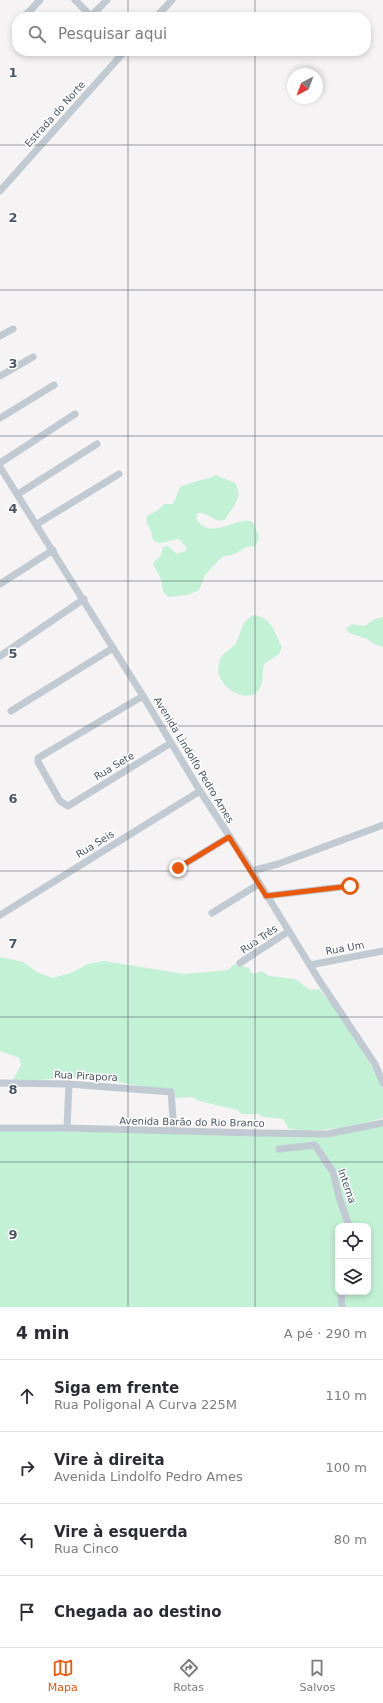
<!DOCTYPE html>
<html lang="pt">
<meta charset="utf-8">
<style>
:root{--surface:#fff;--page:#f2f2f3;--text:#2b2b33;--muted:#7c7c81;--line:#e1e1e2;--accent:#ea580c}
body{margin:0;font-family:"DejaVu Sans",sans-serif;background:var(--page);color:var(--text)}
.controls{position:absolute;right:12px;bottom:12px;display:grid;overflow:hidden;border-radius:8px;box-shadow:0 2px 6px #0003}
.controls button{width:36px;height:36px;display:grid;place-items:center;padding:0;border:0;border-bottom:1px solid var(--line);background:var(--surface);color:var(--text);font:20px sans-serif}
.compass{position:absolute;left:287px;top:68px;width:36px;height:36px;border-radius:50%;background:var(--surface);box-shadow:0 2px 6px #0003;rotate:221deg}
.stop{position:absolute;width:12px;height:12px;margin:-9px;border:3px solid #ea580c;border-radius:50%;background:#fff}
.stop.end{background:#ea580c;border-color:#fff;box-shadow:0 1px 4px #0008}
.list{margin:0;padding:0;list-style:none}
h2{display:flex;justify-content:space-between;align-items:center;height:52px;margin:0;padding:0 16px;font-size:17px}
h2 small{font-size:13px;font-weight:400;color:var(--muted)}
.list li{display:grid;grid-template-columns:26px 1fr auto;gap:12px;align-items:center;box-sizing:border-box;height:72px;padding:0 16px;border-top:1px solid var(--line)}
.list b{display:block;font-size:15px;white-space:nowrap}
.list p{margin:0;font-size:13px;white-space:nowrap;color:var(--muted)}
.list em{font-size:13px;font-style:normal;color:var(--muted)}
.icon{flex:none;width:22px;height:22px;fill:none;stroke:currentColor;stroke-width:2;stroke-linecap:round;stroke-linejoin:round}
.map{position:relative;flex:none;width:383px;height:1307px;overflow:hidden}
.search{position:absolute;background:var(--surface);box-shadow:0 2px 6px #0003;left:12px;right:12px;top:12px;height:44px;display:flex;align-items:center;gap:10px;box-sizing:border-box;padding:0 14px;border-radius:16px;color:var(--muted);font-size:15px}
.sheet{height:340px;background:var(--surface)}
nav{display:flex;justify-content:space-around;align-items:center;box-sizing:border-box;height:56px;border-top:1px solid var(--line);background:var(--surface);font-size:11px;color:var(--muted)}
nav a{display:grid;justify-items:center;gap:2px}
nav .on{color:var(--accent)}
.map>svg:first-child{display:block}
</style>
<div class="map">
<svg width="383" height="1307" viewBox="0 0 383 1307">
<rect width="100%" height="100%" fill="#f5f3f3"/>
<!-- green -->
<g fill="#c3f1d5" fill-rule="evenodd">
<path d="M 216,475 L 235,483 C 245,497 231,508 225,520 C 214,523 209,512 198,513 L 196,517 C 207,545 242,512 253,523 C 255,525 255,529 257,532 C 260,536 258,542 255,546 L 246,547 L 235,554 L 222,557 L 205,575 L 199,590 L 188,595 L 168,597 L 163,591 L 161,579 L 153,564 L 155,561 L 161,555 L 163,547 L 168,546 L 177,554 L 185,551 L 187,548 L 179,539 C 171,539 157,548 152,538 C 152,536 152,533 151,531 C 149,525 145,523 147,516 L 158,510 L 164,504 L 172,504 L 174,502 L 180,487 C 192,481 204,481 216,475 Z"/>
<path d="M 255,615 C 272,618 275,634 282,647 L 279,654 L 264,664 C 261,673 265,683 258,691 C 247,705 213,686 219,664 C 222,649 233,651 237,641 C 242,630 242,619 255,615 Z"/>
<path d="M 383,617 L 383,647 L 374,644 L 367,639 L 352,634 L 348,632 L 346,629 L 352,624 L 365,626 L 375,619 Z"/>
<path d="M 0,957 L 23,962 L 37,972 L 53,978 L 73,972 L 88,964 L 104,961 L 184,974 L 228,970 L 234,964 L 249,968 L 250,972 L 254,974 L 262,971 L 269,976 L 295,979 L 310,990 L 319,989 L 335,1009 L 377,1074 L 383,1088 L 383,1118 C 352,1127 321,1133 289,1129 L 283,1119 L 263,1117 L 258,1114 L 242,1114 L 237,1110 L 199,1101 L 192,1097 L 173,1098 L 173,1090 L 153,1089 L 105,1079 L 71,1077 L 11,1083 L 21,1065 L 19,1058 L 0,1051 Z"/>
<path d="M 383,1126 L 383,1307 L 0,1307 L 0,1130 L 285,1135 ZM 338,1226 L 368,1226 L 368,1292 L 338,1292 Z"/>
</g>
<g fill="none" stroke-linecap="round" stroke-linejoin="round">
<!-- minor -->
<g stroke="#c1cad2" stroke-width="7">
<path d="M 75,0 L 92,17"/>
<path d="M 24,17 L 40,0"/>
<path d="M 90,17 L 107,0"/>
<path d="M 156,17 L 172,0"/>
<path d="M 0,191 L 125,51"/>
<path d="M 0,336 L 13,329"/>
<path d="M 0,376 L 33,357"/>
<path d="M 0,418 L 54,385"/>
<path d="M 0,463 L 75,414"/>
<path d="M 0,467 L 143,696 L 200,791 L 252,871 L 319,980 L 375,1064 L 383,1083"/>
<path d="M 18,494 L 97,444"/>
<path d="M 37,524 L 119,474"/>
<path d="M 0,584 L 53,550"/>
<path d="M 0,656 L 84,599"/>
<path d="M 143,696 L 38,758 L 38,762 L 60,801 L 68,806 L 171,743"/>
<path d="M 11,711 L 113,648"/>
<path d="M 178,868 L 229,837"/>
<path d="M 252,871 L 278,864 L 383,825"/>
<path d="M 266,896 L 350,886"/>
<path d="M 212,913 L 259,884"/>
<path d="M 0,915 L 200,791"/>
<path d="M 240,963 L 289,931"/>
<path d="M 310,965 L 383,951"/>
<path d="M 0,1083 L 69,1084 L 171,1092 L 174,1131"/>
<path d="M 0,1128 L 67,1128 L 258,1133 L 327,1134 L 383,1123"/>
<path d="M 67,1128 L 69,1084"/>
<path d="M 279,1149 L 315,1145 L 333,1172 L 339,1197 L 349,1226"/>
<path d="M 341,1292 L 342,1307"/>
</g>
</g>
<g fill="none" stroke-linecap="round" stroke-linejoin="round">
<!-- route -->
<path stroke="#ea580c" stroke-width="5" d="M 178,868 L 229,837 L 266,896 L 350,886"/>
</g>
<!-- grid -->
<path fill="none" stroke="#4a5661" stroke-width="1" stroke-opacity="0.55" d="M 128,0 L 128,17M 255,0 L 255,17M 128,51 L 128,1307M 255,51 L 255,1307M 0,145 L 383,145M 0,290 L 383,290M 0,436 L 383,436M 0,581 L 383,581M 0,726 L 383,726M 0,871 L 383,871M 0,1017 L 383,1017M 0,1162 L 383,1162"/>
<g text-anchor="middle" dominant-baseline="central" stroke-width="3" stroke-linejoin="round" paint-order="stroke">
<!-- street labels -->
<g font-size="10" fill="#4a5661" stroke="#fff">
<text transform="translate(55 114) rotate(-48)">Estrada do Norte</text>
<text transform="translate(194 760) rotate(59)">Avenida Lindolfo Pedro Ames</text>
<text transform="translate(114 766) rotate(-31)">Rua Sete</text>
<text transform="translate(95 844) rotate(-32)">Rua Seis</text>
<text transform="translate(259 939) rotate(-34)">Rua Três</text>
<text transform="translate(345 948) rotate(-10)">Rua Um</text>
<text transform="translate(86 1076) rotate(3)">Rua Pirapora</text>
<text transform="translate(192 1122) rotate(1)">Avenida Barão do Rio Branco</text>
<text transform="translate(347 1186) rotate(71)">Interna</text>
</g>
</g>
<g font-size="13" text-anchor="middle" font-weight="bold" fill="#4a5661" stroke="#fff" stroke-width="3" stroke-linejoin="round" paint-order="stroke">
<text x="13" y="77">1</text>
<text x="13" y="222">2</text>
<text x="13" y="368">3</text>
<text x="13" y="513">4</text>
<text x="13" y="658">5</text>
<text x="13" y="803">6</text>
<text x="13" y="948">7</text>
<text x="13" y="1094">8</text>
<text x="13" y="1239">9</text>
</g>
</svg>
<div class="controls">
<button><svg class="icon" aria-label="locate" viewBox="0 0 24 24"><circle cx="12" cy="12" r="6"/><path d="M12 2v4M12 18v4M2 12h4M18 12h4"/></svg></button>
<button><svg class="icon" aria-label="layers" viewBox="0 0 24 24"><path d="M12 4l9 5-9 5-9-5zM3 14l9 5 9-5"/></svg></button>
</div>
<svg class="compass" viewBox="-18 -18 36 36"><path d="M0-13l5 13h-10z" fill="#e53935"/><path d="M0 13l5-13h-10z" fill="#7c7c81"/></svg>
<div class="stop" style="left:350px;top:886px"></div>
<div class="stop end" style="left:178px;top:868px"></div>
<div class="search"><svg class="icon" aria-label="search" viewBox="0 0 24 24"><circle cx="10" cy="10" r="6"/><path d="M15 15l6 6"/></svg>Pesquisar aqui</div>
</div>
<section class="sheet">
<h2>4 min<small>A pé · 290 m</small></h2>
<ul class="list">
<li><svg class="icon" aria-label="ahead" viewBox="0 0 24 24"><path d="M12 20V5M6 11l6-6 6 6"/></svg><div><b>Siga em frente</b><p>Rua Poligonal A Curva 225M</p></div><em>110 m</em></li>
<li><svg class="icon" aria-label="right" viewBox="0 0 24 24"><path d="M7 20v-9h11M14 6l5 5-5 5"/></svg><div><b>Vire à direita</b><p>Avenida Lindolfo Pedro Ames</p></div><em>100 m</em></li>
<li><svg class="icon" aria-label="left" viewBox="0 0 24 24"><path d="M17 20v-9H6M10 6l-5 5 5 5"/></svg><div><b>Vire à esquerda</b><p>Rua Cinco</p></div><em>80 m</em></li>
<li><svg class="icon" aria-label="arrive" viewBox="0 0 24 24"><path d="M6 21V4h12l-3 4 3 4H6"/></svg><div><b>Chegada ao destino</b></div></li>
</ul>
</section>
<nav>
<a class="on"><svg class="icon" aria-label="map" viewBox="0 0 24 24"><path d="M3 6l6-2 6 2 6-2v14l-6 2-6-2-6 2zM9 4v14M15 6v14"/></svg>Mapa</a>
<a><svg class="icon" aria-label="directions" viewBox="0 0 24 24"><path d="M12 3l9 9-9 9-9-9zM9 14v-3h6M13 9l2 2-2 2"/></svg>Rotas</a>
<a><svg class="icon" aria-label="saved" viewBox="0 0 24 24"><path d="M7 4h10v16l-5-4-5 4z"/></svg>Salvos</a>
</nav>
